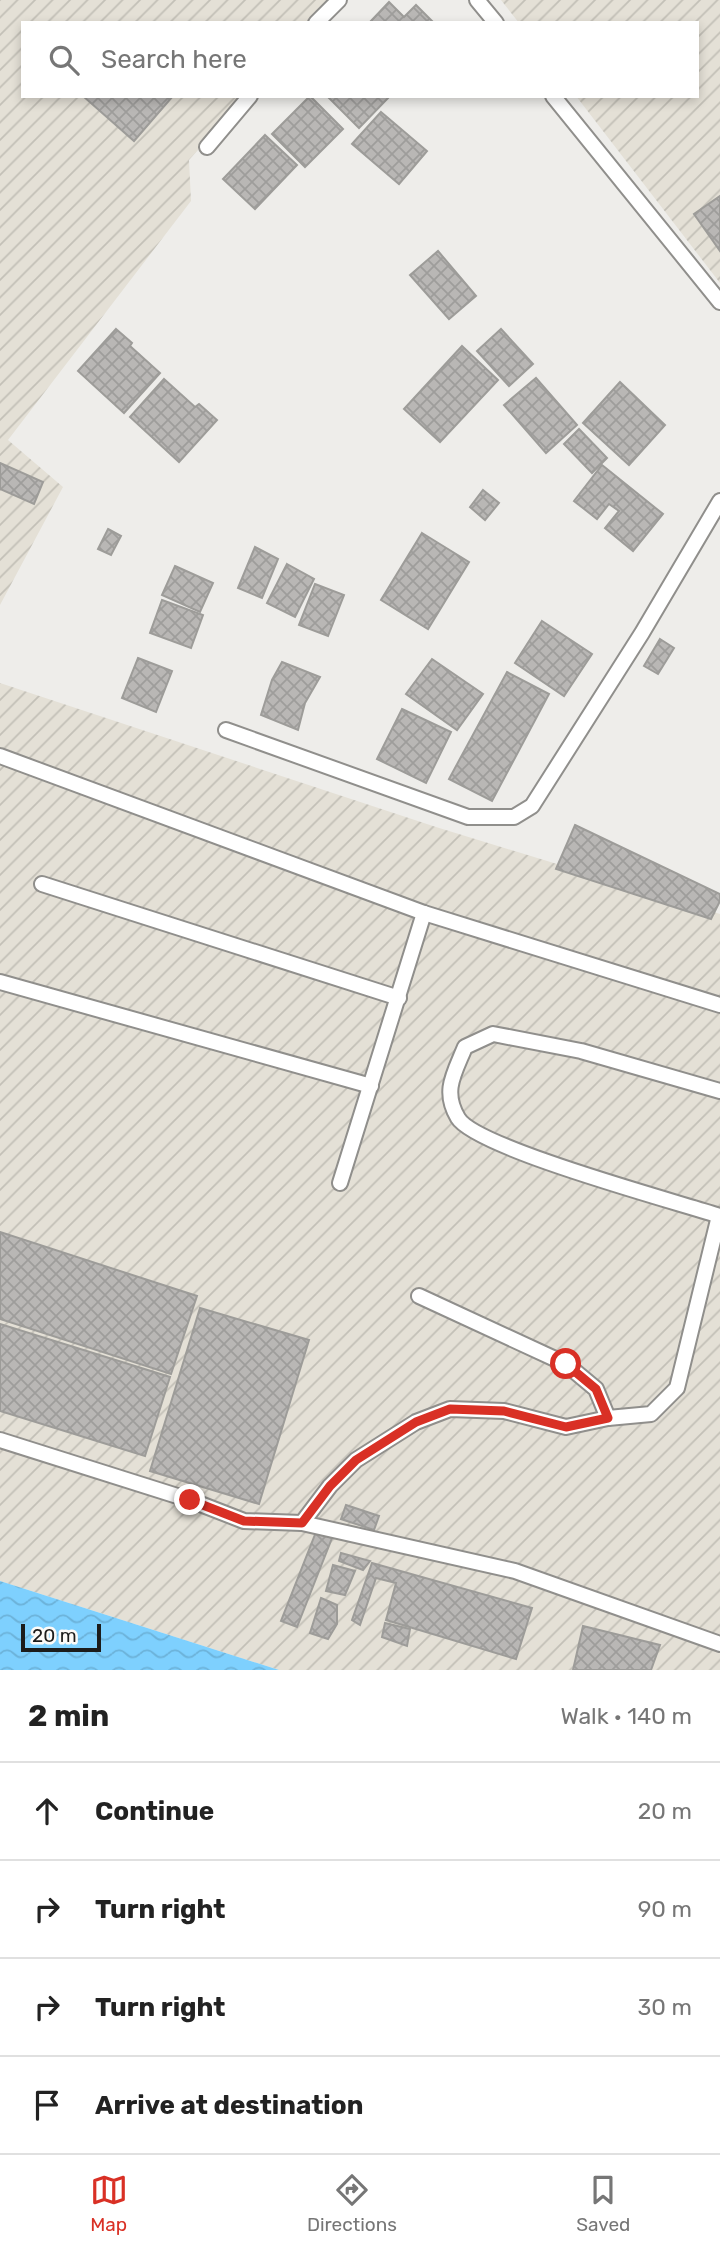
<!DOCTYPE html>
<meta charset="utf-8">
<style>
:root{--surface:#fff;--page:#f2f2f2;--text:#222;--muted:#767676;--line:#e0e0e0;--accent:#d93025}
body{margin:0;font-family:Rubik,sans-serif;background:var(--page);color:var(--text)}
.scale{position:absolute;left:21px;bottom:18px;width:80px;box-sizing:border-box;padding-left:7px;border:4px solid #1c1c1b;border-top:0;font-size:19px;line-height:24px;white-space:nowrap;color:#1c1c1b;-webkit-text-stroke:5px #fcfbf8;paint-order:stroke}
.stop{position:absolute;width:21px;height:21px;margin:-16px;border:5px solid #d93025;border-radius:50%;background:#fff}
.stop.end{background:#d93025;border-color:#fff;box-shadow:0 2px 7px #0008}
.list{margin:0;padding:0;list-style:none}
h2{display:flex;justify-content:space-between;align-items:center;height:91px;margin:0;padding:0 28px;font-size:30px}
h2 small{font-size:23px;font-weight:400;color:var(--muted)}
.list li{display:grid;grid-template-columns:46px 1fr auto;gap:21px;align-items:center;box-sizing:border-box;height:98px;padding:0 28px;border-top:2px solid var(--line)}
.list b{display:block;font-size:26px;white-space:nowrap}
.list em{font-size:23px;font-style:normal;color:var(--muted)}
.icon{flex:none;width:38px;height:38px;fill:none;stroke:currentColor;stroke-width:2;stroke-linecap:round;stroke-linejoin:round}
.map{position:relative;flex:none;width:720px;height:1670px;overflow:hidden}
.search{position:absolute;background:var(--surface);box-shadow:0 4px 10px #0003;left:21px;right:21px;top:21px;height:77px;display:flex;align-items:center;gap:18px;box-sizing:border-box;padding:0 24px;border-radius:0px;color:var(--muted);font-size:26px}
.sheet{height:483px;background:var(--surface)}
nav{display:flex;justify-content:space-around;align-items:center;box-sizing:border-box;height:98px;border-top:2px solid var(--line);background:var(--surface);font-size:19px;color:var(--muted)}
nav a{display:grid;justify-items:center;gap:4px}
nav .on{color:var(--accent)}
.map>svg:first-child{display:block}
</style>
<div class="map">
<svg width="720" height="1670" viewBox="0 0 720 1670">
<defs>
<pattern id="industrial-furrows" width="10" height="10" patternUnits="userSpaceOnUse" patternTransform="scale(1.75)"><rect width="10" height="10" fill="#e4e0d6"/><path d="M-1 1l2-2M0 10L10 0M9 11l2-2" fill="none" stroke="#c3c0b7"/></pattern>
<pattern id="water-waves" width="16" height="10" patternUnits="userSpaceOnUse" patternTransform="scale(1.75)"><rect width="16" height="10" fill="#7ed0fe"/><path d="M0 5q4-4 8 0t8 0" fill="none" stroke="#6cb2d9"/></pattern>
<pattern id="building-cross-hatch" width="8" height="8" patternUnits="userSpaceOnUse" patternTransform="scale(1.75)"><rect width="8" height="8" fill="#b9b7b5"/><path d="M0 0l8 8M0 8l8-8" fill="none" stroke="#9e9d9b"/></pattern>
</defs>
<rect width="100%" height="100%" fill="#eeedea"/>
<!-- industrial -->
<g fill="url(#industrial-furrows)">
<path d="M 0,0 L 332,0 L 311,23 L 23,23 L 23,96 L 246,96 L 189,160 L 191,201 L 8,440 L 63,487 L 0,605 Z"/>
<path d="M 501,0 L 720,0 L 720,283 L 576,96 L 697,96 L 697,23 L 519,23 Z"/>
<path d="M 0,683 L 436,827 L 720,914 L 720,1670 L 279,1670 L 0,1581 Z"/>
</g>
<!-- water -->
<path fill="url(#water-waves)" d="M 0,1581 L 279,1670 L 0,1670 Z"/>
<!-- building -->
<g fill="url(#building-cross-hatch)" stroke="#9d9c99" stroke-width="2">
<path d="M 389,2 L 404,17 L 416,5 L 434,23 L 369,23 Z"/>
<path d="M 83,96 L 173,96 L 134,141 Z"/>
<path d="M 310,96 L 343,129 L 305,167 L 272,134 Z"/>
<path d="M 327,96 L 390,96 L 359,128 Z"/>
<path d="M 381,112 L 427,151 L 399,184 L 352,144 Z"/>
<path d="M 265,135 L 297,165 L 255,209 L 223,179 Z"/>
<path d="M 720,196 L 720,251 L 694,214 Z"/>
<path d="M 438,251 L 476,296 L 449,319 L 410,275 Z"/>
<path d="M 116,329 L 132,343 L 130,346 L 160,373 L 124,413 L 78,371 Z"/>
<path d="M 501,329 L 533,364 L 509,386 L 477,351 Z"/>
<path d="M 462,346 L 498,380 L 440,442 L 404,409 Z"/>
<path d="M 536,378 L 577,425 L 546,453 L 504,405 Z"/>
<path d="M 164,379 L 195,407 L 199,404 L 217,420 L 179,462 L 130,417 Z"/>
<path d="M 620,382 L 665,425 L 629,465 L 583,423 Z"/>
<path d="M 579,429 L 607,458 L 592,473 L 564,444 Z"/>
<path d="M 0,463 L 43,482 L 34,504 L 0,489 Z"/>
<path d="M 602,465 L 663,514 L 633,551 L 605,528 L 619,511 L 609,504 L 597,519 L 574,501 Z"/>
<path d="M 483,490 L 499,503 L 485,520 L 470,507 Z"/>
<path d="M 108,529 L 121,536 L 111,555 L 98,549 Z"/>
<path d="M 422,533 L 469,562 L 428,629 L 381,600 Z"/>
<path d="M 255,547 L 278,559 L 262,598 L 238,588 Z"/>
<path d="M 287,564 L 314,579 L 295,617 L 267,603 Z"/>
<path d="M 175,566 L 213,583 L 200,612 L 162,595 Z"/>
<path d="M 315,584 L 344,595 L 328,636 L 299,625 Z"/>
<path d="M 162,600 L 203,615 L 191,648 L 150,633 Z"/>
<path d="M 542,621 L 592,654 L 564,696 L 515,663 Z"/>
<path d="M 660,639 L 674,648 L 658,674 L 644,666 Z"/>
<path d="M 138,658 L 172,671 L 156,712 L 122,698 Z"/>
<path d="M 432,659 L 483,694 L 457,730 L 406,694 Z"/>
<path d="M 282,662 L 320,677 L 305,703 L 298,730 L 261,715 L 272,680 Z"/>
<path d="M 507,672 L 549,694 L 492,801 L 449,779 Z"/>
<path d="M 402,709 L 451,732 L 426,783 L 377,759 Z"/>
<path d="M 575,825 L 720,894 L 720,901 L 711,919 L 556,869 Z"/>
<path d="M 0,1232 L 197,1296 L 171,1374 L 0,1319 Z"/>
<path d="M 200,1308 L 309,1340 L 259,1504 L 150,1471 Z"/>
<path d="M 0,1324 L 170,1377 L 145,1456 L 0,1411 Z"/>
<path d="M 346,1505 L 379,1516 L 374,1530 L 341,1519 Z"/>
<path d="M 316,1532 L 332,1538 L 297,1627 L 281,1621 Z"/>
<path d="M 341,1553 L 370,1561 L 363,1570 L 339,1561 Z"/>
<path d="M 372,1563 L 532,1608 L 516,1659 L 386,1620 L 396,1583 L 376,1578 L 360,1625 L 352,1620 Z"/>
<path d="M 333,1565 L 355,1571 L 345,1595 L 326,1591 Z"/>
<path d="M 321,1598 L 337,1605 L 337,1624 L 328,1639 L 310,1633 Z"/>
<path d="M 385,1623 L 410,1629 L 407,1646 L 382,1637 Z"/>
<path d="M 583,1626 L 660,1645 L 651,1670 L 573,1670 Z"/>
</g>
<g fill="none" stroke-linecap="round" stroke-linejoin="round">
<defs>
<g id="service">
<path d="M 477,0 L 496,23"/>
<path d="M 316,23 L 339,0"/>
<path d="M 553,96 L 720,302"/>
<path d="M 207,147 L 250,96"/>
<path d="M 226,730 L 468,817 L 514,817 L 532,806 L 642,633 L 720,501"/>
<path d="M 0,756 L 424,913 L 720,1005"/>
<path d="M 42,884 L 399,998"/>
<path d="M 0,982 L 371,1086"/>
<path d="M 720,1091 L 581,1051 L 493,1034 L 465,1047 C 454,1074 442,1091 458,1118 C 476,1148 677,1202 720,1216"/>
<path d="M 340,1183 L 424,913"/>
<path d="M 419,1296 L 566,1364 L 596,1389 L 608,1418"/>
<path d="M 0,1440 L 190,1500 L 244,1521 L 302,1523 L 515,1571 L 720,1644"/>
<path d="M 302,1523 L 330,1486 L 356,1460 L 416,1422 L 450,1409 L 504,1411 L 566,1427 L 608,1418 L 651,1414 L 677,1388 L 719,1216"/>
</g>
</defs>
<!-- service casing -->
<use href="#service" stroke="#908f8c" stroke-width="18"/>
<!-- service -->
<use href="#service" stroke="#fff" stroke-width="14"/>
</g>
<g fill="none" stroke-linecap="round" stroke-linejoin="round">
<!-- route -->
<path stroke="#d93025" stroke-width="9" d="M 190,1500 L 244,1521 L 302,1523 L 330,1486 L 356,1460 L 416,1422 L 450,1409 L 504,1411 L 566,1427 L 608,1418 L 596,1389 L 566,1364"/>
</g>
</svg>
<div class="scale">20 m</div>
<div class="stop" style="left:566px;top:1364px"></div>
<div class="stop end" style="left:190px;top:1500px"></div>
<div class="search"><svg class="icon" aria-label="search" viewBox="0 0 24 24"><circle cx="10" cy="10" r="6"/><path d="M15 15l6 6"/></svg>Search here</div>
</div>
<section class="sheet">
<h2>2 min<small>Walk · 140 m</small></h2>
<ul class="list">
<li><svg class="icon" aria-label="ahead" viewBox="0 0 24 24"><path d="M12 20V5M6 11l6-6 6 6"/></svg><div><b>Continue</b></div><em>20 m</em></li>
<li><svg class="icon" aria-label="right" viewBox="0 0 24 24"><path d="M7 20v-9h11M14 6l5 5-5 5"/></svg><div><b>Turn right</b></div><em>90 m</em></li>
<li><svg class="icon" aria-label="right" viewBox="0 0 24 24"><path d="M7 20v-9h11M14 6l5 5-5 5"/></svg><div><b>Turn right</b></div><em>30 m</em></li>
<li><svg class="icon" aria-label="arrive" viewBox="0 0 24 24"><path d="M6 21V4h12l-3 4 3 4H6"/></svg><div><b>Arrive at destination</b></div></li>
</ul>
</section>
<nav>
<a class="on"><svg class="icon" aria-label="map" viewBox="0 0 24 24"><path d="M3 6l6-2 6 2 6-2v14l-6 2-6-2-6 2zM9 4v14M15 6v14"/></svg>Map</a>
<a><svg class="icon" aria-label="directions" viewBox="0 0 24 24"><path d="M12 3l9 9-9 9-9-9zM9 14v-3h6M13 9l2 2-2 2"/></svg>Directions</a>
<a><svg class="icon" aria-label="saved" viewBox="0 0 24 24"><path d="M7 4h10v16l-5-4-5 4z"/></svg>Saved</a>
</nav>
